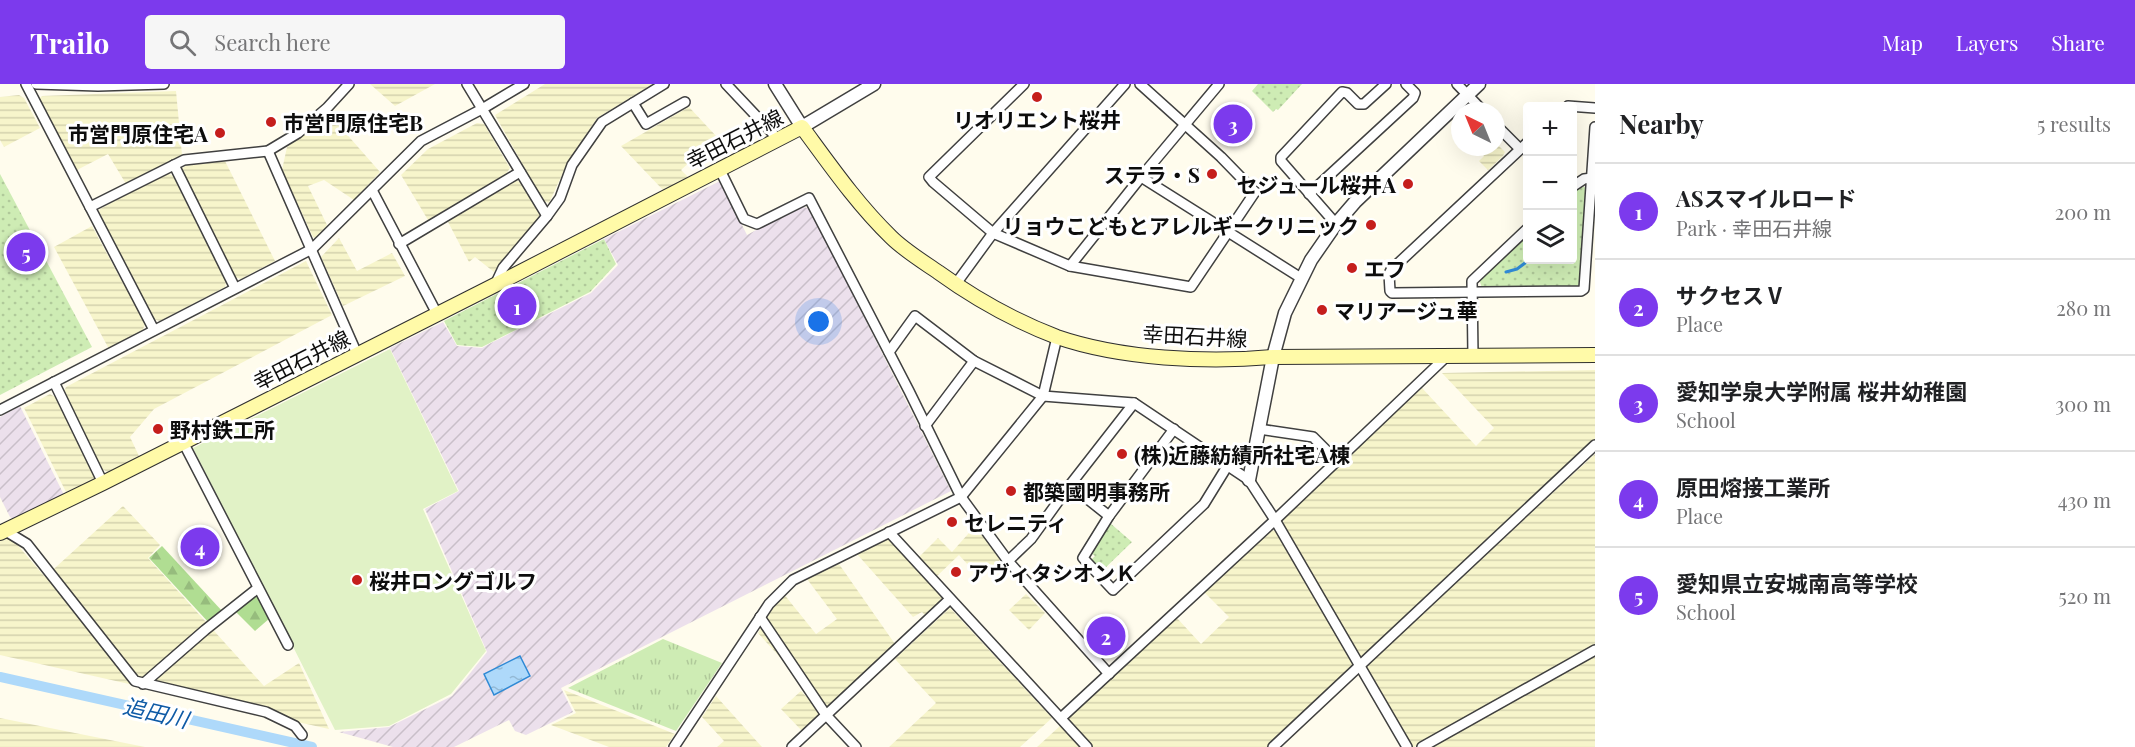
<!DOCTYPE html>
<meta charset="utf-8">
<style>
:root{--surface:#fff;--page:#f6f6f6;--text:#202124;--muted:#757577;--line:#e0e0e0;--accent:#7c3aed}
body{margin:0;font-family:"Playfair Display","Noto Sans JP",serif;background:var(--page);color:var(--text)}
.controls{position:absolute;right:18px;top:18px;display:grid;overflow:hidden;border-radius:6px;box-shadow:0 6px 24px #0002}
.controls button{width:54px;height:54px;display:grid;place-items:center;padding:0;border:0;border-bottom:2px solid var(--line);background:var(--surface);color:var(--text);font:30px sans-serif}
.compass{position:absolute;left:1451px;top:18px;width:54px;height:54px;border-radius:50%;background:var(--surface);box-shadow:0 6px 24px #0002;rotate:317deg}
.you{position:absolute;left:819px;top:238px;width:21px;height:21px;margin:-15px;border:4px solid #fff;border-radius:50%;background:#1a73e8;box-shadow:0 0 0 9px #1a73e833}
.badge{display:grid;place-items:center;width:39px;height:39px;border-radius:50%;background:var(--accent);color:#fff;font-size:20px;font-weight:700}
.pin{position:absolute;translate:-50% -50%;border:3px solid #fff;box-shadow:0 2px 6px #0006}
.list{margin:0;padding:0;list-style:none}
h2{display:flex;justify-content:space-between;align-items:center;height:78px;margin:0;padding:0 24px;font-size:26px}
h2 small{font-size:20px;font-weight:400;color:var(--muted)}
.list li{display:grid;grid-template-columns:39px 1fr auto;gap:18px;align-items:center;box-sizing:border-box;height:96px;padding:0 24px;border-top:2px solid var(--line)}
.list b{display:block;font-size:22px;white-space:nowrap}
.list p{margin:0;font-size:20px;white-space:nowrap;color:var(--muted)}
.list em{font-size:20px;font-style:normal;color:var(--muted)}
.icon{flex:none;width:33px;height:33px;fill:none;stroke:currentColor;stroke-width:2;stroke-linecap:round;stroke-linejoin:round}
.map{position:relative;flex:none;width:1595px;height:663px;overflow:hidden}
header{display:flex;align-items:center;gap:36px;box-sizing:border-box;height:84px;padding:0 30px;background:var(--accent);color:#fff}
header strong{font-size:28px}
nav{display:flex;gap:33px;margin-inline-start:auto;font-size:21px}
.search{width:420px;height:54px;background:var(--page);display:flex;align-items:center;gap:15px;box-sizing:border-box;padding:0 21px;border-radius:6px;color:var(--muted);font-size:22px}
main{display:flex}
aside{flex:1;background:var(--surface)}
.map>svg:first-child{display:block}
</style>
<header>
<strong>Trailo</strong>
<div class="search"><svg class="icon" aria-label="search" viewBox="0 0 24 24"><circle cx="10" cy="10" r="6"/><path d="M15 15l6 6"/></svg>Search here</div>
<nav><a>Map</a><a>Layers</a><a>Share</a></nav>
</header>
<main>
<div class="map">
<svg width="1595" height="663" viewBox="0 0 1595 663">
<defs>
<pattern id="industrial-furrows" width="10" height="10" patternUnits="userSpaceOnUse" patternTransform="scale(1.5)"><rect width="10" height="10" fill="#ece0ec"/><path d="M-1 1l2-2M0 10L10 0M9 11l2-2" fill="none" stroke="#c9bfc9"/></pattern>
<pattern id="farmland-rules" width="6" height="5" patternUnits="userSpaceOnUse" patternTransform="scale(1.5)"><rect width="6" height="5" fill="#f7f5cb"/><path d="M0 2.5h6" fill="none" stroke="#d3d1ad"/></pattern>
<pattern id="grass-tufts" width="24" height="20" patternUnits="userSpaceOnUse" patternTransform="scale(1.5)"><rect width="24" height="20" fill="#ceecb4"/><path d="M3 7l-1-3M5 7V3M7 7l1-3M15 17l-1-3M17 17v-4M19 17l1-3" fill="none" stroke="#b0c99a"/></pattern>
<pattern id="forest-firs" width="22" height="20" patternUnits="userSpaceOnUse" patternTransform="scale(1.5)"><rect width="22" height="20" fill="#b0dd92"/><path d="M5 1l3.5 6h-7zM16 11l3.5 6h-7z" fill="#96bc7d"/></pattern>
<pattern id="park-dots" width="8" height="8" patternUnits="userSpaceOnUse" patternTransform="scale(1.5)"><rect width="8" height="8" fill="#ceecb4"/><path d="M2 2h.1M6 6h.1" fill="none" stroke="#b0c99a" stroke-width="1.8" stroke-linecap="round"/></pattern>
<pattern id="water-ripples" width="26" height="14" patternUnits="userSpaceOnUse" patternTransform="scale(1.5)"><rect width="26" height="14" fill="#aed9fa"/><path d="M2 4q2-2 4 0t4 0M15 11q2-2 4 0t4 0" fill="none" stroke="#94b9d5"/></pattern>
</defs>
<rect width="100%" height="100%" fill="#fffced"/>
<!-- industrial -->
<g fill="url(#industrial-furrows)">
<path d="M 720,97 L 747,151 L 801,122 L 810,125 L 951,407 L 561,604 L 573,628 L 526,651 L 515,647 L 509,636 L 454,663 L 393,663 L 339,648 L 389,643 L 452,612 L 487,568 L 425,425 L 459,407 L 390,264 L 443,238 L 457,262 L 482,264 L 491,259 L 591,209 L 618,181 L 604,155 Z"/>
<path d="M 20,322 L 64,411 L 14,435 L 10,433 L 0,413 L 0,333 Z"/>
</g>
<!-- farmland -->
<g fill="url(#farmland-rules)">
<path d="M 370,0 L 435,0 L 395,22 Z"/>
<path d="M 545,0 L 653,0 L 597,34 L 567,80 L 549,119 L 543,117 L 495,31 Z"/>
<path d="M 176,7 L 182,71 L 126,100 L 108,70 L 75,87 L 38,16 L 42,12 Z"/>
<path d="M 19,11 L 24,14 L 40,44 L 4,63 L 0,56 L 0,13 Z"/>
<path d="M 689,23 L 717,53 L 681,86 L 689,94 L 663,106 L 621,62 Z"/>
<path d="M 329,30 L 380,88 L 354,116 L 324,96 L 308,102 L 327,141 L 317,154 L 313,153 L 282,86 L 287,63 Z"/>
<path d="M 477,39 L 484,40 L 510,84 L 506,90 L 428,136 L 401,91 L 428,65 Z"/>
<path d="M 1496,59 L 1505,68 L 1503,72 L 1488,86 L 1479,77 L 1484,72 L 1477,63 L 1496,63 Z"/>
<path d="M 225,77 L 275,177 L 241,195 L 235,193 L 181,86 L 185,82 Z"/>
<path d="M 167,89 L 173,92 L 226,198 L 225,203 L 160,237 L 153,235 L 98,131 L 100,125 Z"/>
<path d="M 514,96 L 520,98 L 541,133 L 508,170 L 494,188 L 475,173 L 469,178 L 448,138 Z"/>
<path d="M 92,142 L 145,240 L 142,248 L 109,265 L 54,163 Z"/>
<path d="M 339,154 L 357,187 L 392,169 L 405,192 L 343,222 L 321,173 Z"/>
<path d="M 306,177 L 332,231 L 154,325 L 130,353 L 139,372 L 109,389 L 102,385 L 63,309 L 66,303 Z"/>
<path d="M 1595,286 L 1595,355 L 1361,574 L 1283,440 L 1284,432 L 1422,304 L 1476,362 L 1494,344 L 1442,289 Z"/>
<path d="M 50,310 L 55,313 L 95,391 L 93,398 L 67,410 L 24,324 Z"/>
<path d="M 1595,370 L 1595,560 L 1414,663 L 1411,663 L 1365,583 Z"/>
<path d="M 123,422 L 160,461 L 148,474 L 264,602 L 299,579 L 329,645 L 0,571 L 0,454 L 8,450 L 45,493 Z"/>
<path d="M 976,441 L 1000,476 L 980,494 L 959,471 L 936,493 L 918,474 L 938,454 L 952,468 Z"/>
<path d="M 1270,446 L 1276,447 L 1355,583 L 1267,663 L 1092,663 L 1066,635 L 1176,533 L 1201,560 L 1229,533 L 1204,508 Z"/>
<path d="M 888,454 L 945,516 L 927,533 L 922,528 L 913,533 L 856,469 Z"/>
<path d="M 839,480 L 895,560 L 826,624 L 758,549 L 773,521 L 783,509 L 816,550 L 837,535 L 807,495 Z"/>
<path d="M 1026,510 L 1045,529 L 1029,546 L 1009,526 Z"/>
<path d="M 950,524 L 1052,634 L 1020,663 L 889,663 L 936,619 L 895,575 Z"/>
<path d="M 1595,570 L 1595,663 L 1430,663 Z"/>
<path d="M 564,606 L 675,650 L 666,663 L 609,663 L 551,641 L 576,629 Z"/>
<path d="M 801,607 L 819,627 L 820,633 L 803,648 L 781,625 Z"/>
<path d="M 716,612 L 762,663 L 717,663 L 724,657 L 702,633 Z"/>
<path d="M 0,634 L 145,663 L 0,663 Z"/>
<path d="M 1060,642 L 1080,663 L 1037,663 Z"/>
</g>
<!-- grass -->
<path fill="url(#grass-tufts)" d="M 663,555 L 722,579 L 676,647 L 568,604 Z"/>
<!-- forest -->
<g fill="url(#forest-firs)">
<path d="M 162,462 L 223,528 L 210,540 L 149,474 Z"/>
<path d="M 257,509 L 270,534 L 255,547 L 234,526 Z"/>
</g>
<!-- park -->
<g fill="url(#park-dots)">
<path d="M 1258,0 L 1302,0 L 1278,26 L 1276,25 L 1273,28 L 1252,7 Z"/>
<path d="M 0,90 L 92,263 L 0,311 Z"/>
<path d="M 1581,101 L 1587,105 L 1582,196 L 1578,202 L 1482,204 L 1479,195 L 1527,150 L 1528,176 L 1572,176 L 1573,109 Z"/>
<path d="M 604,155 L 616,180 L 590,208 L 482,263 L 457,261 L 444,237 Z"/>
<path d="M 1110,439 L 1132,458 L 1102,487 L 1091,476 L 1095,472 L 1091,469 Z"/>
</g>
<!-- pitch -->
<path fill="#e1f2c6" d="M 390,265 L 458,407 L 423,425 L 486,567 L 451,610 L 389,642 L 335,646 L 193,364 Z"/>
<!-- water -->
<path fill="url(#water-ripples)" stroke="#308ad5" stroke-width="1.5" d="M 520,572 L 530,592 L 494,611 L 484,590 Z"/>
<g fill="none" stroke-linecap="round" stroke-linejoin="round">
<!-- stream -->
<g stroke="#308ad5" stroke-width="3">
<path d="M 1534,176 L 1539,176"/>
<path d="M 1506,188 L 1517,185 L 1529,176"/>
</g>
<!-- canal -->
<path stroke="#aed9fa" stroke-width="10" d="M 0,593 L 312,663"/>
<defs>
<g id="minor">
<path d="M 26,0 L 154,246"/>
<path d="M 36,0 L 98,2 L 164,0"/>
<path d="M 467,0 L 547,132"/>
<path d="M 726,0 L 778,55"/>
<path d="M 1024,0 L 929,93 L 933,98 L 993,149 L 1070,182 L 1191,203 L 1255,108 L 1221,73 L 1140,0"/>
<path d="M 1219,0 L 1141,93 L 1301,194"/>
<path d="M 1457,0 L 1483,27"/>
<path d="M 633,19 L 646,40 L 685,18"/>
<path d="M 1568,22 L 1595,24"/>
<path d="M 1496,41 L 1520,65"/>
<path d="M 1528,58 L 1391,186 L 1389,190 L 1390,207 L 1392,209 L 1581,207 L 1584,205 L 1595,43"/>
<path d="M 268,67 L 357,270"/>
<path d="M 174,81 L 235,204"/>
<path d="M 720,86 L 744,135 L 757,140 L 809,114 L 909,307 L 961,413 L 1008,477 L 1109,590"/>
<path d="M 1572,103 L 1584,95 L 1592,94"/>
<path d="M 372,106 L 435,226"/>
<path d="M 1309,110 L 1413,14 L 1415,9 L 1406,0"/>
<path d="M 90,123 L 184,76 L 268,67 L 298,49 L 327,24 L 349,0"/>
<path d="M 1336,140 L 1281,77 L 1281,73 L 1342,8 L 1347,9 L 1358,20 L 1364,20 L 1386,0"/>
<path d="M 399,160 L 520,88"/>
<path d="M 1070,182 L 1141,93"/>
<path d="M 495,201 L 503,184 L 547,132 L 560,114 L 572,81 L 602,38 L 664,0"/>
<path d="M 955,201 L 993,149 L 1125,0"/>
<path d="M 889,268 L 915,232 L 974,277 L 1043,312 L 1134,319 L 1249,396 L 1275,436 L 1407,663"/>
<path d="M 1473,272 L 1472,197 L 1528,144"/>
<path d="M 54,298 L 103,399"/>
<path d="M 0,326 L 312,165 L 421,57 L 482,25 L 524,0"/>
<path d="M 925,342 L 974,277"/>
<path d="M 1174,345 L 1109,432 L 1083,474 L 1113,506 L 1204,420 L 1228,381"/>
<path d="M 1259,345 L 1313,353 L 1337,377"/>
<path d="M 183,358 L 288,561"/>
<path d="M 1070,401 L 1109,432"/>
<path d="M 4,446 L 27,460 L 135,597 L 266,628 L 295,642 L 302,651"/>
<path d="M 889,448 L 1087,663"/>
<path d="M 1008,477 L 1031,455 L 1070,401 L 1134,319"/>
<path d="M 760,533 L 826,631 L 856,663"/>
<path d="M 143,600 L 205,546 L 258,504"/>
<path d="M 1061,634 L 1275,436 L 1447,272"/>
<path d="M 674,663 L 769,520 L 793,496 L 961,413 L 1043,312 L 1057,253"/>
<path d="M 792,663 L 950,515"/>
<path d="M 1273,663 L 1595,361"/>
<path d="M 1422,663 L 1595,566"/>
</g>
<g id="tertiary">
<path d="M 775,0 L 802,43 L 874,0"/>
<path d="M 1249,396 L 1273,273 L 1285,229 L 1311,176 L 1336,140 L 1355,118 L 1479,0"/>
</g>
<path id="secondary" d="M 0,449 L 103,399 L 495,201 L 802,43 C 830,81 857,120 891,153 C 904,166 922,177 938,188 C 974,214 1015,237 1057,253 C 1121,275 1207,279 1273,273 L 1595,271"/>
</defs>
<!-- minor casing -->
<use href="#minor" stroke="#404040" stroke-width="12"/>
<!-- tertiary casing -->
<use href="#tertiary" stroke="#404040" stroke-width="15"/>
<!-- secondary casing -->
<use href="#secondary" stroke="#2f2f2f" stroke-width="16"/>
<!-- minor -->
<use href="#minor" stroke="#fff" stroke-width="9"/>
<!-- tertiary -->
<use href="#tertiary" stroke="#fff" stroke-width="12"/>
<!-- secondary -->
<use href="#secondary" stroke="#fffaa8" stroke-width="14"/>
</g>
<!-- markers -->
<g fill="#c51e1c" stroke="#fff" stroke-width="2">
<circle cx="1037" cy="13" r="6"/>
<circle cx="271" cy="38" r="6"/>
<circle cx="220" cy="49" r="6"/>
<circle cx="1212" cy="90" r="6"/>
<circle cx="1408" cy="100" r="6"/>
<circle cx="1371" cy="141" r="6"/>
<circle cx="1352" cy="184" r="6"/>
<circle cx="1322" cy="226" r="6"/>
<circle cx="158" cy="345" r="6"/>
<circle cx="1122" cy="370" r="6"/>
<circle cx="1011" cy="407" r="6"/>
<circle cx="952" cy="438" r="6"/>
<circle cx="956" cy="488" r="6"/>
<circle cx="357" cy="496" r="6"/>
</g>
<g text-anchor="middle" dominant-baseline="central" stroke-width="6" stroke-linejoin="round" paint-order="stroke">
<!-- poi labels -->
<g font-size="21" font-weight="bold" fill="#0d0d0d" stroke="#fff" text-anchor="start">
<text x="1037" y="35" text-anchor="middle">リオリエント桜井</text>
<text x="283" y="38">市営門原住宅B</text>
<text x="208" y="49" text-anchor="end">市営門原住宅A</text>
<text x="1200" y="90" text-anchor="end">ステラ・S</text>
<text x="1396" y="100" text-anchor="end">セジュール桜井A</text>
<text x="1359" y="141" text-anchor="end">リョウこどもとアレルギークリニック</text>
<text x="1364" y="184">エフ</text>
<text x="1334" y="226">マリアージュ華</text>
<text x="170" y="345">野村鉄工所</text>
<text x="1134" y="370">(株)近藤紡績所社宅A棟</text>
<text x="1023" y="407">都築國明事務所</text>
<text x="964" y="438">セレニティ</text>
<text x="968" y="488">アヴィタシオンＫ</text>
<text x="369" y="496">桜井ロングゴルフ</text>
</g>
<!-- street labels -->
<g font-size="21" fill="#0d0d0d" stroke="#fff">
<text transform="translate(734 54) rotate(-27)">幸田石井線</text>
<text transform="translate(1195 251) rotate(3)">幸田石井線</text>
<text transform="translate(301 275) rotate(-27)">幸田石井線</text>
</g>
<!-- water labels -->
<g font-size="22" font-style="italic" fill="#0f5ba6" stroke="#fff">
<text transform="translate(156 628) rotate(13)">追田川</text>
</g>
</g>
</svg>
<div class="controls">
<button>+</button>
<button>−</button>
<button><svg class="icon" aria-label="layers" viewBox="0 0 24 24"><path d="M12 4l9 5-9 5-9-5zM3 14l9 5 9-5"/></svg></button>
</div>
<svg class="compass" viewBox="-18 -18 36 36"><path d="M0-13l5 13h-10z" fill="#e53935"/><path d="M0 13l5-13h-10z" fill="#757577"/></svg>
<div class="you"></div>
<div class="pin badge" style="left:517px;top:222px">1</div>
<div class="pin badge" style="left:1106px;top:552px">2</div>
<div class="pin badge" style="left:1233px;top:40px">3</div>
<div class="pin badge" style="left:200px;top:463px">4</div>
<div class="pin badge" style="left:26px;top:168px">5</div>
</div>
<aside>
<h2>Nearby<small>5 results</small></h2>
<ul class="list">
<li><span class="badge">1</span><div><b>ASスマイルロード</b><p>Park · 幸田石井線</p></div><em>200 m</em></li>
<li><span class="badge">2</span><div><b>サクセスⅤ</b><p>Place</p></div><em>280 m</em></li>
<li><span class="badge">3</span><div><b>愛知学泉大学附属 桜井幼稚園</b><p>School</p></div><em>300 m</em></li>
<li><span class="badge">4</span><div><b>原田熔接工業所</b><p>Place</p></div><em>430 m</em></li>
<li><span class="badge">5</span><div><b>愛知県立安城南高等学校</b><p>School</p></div><em>520 m</em></li>
</ul>
</aside>
</main>
